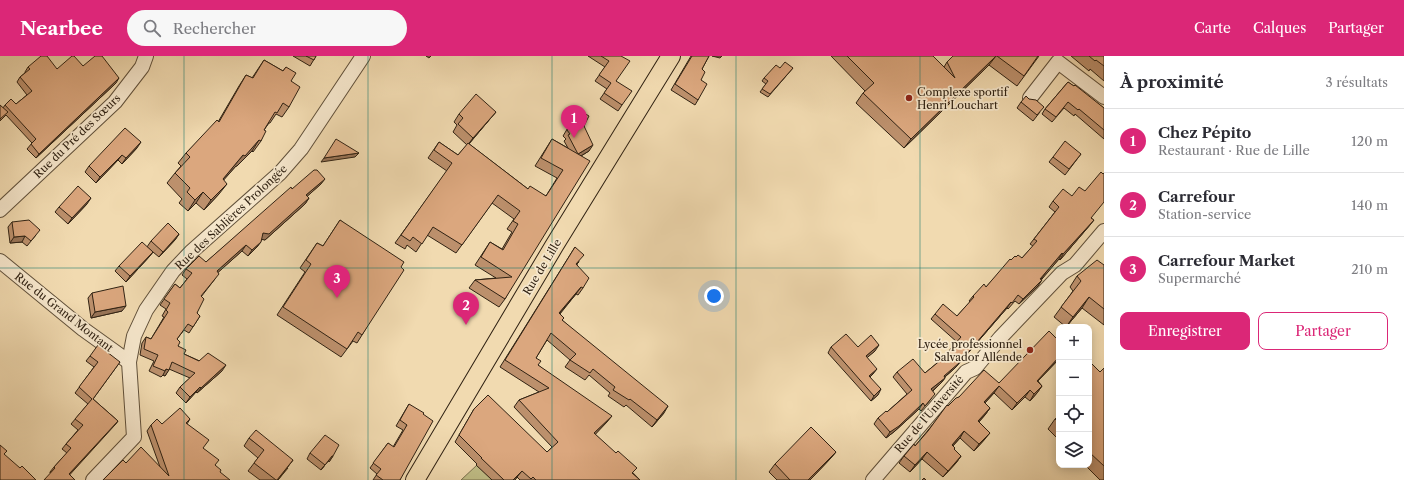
<!DOCTYPE html>
<html lang="fr">
<meta charset="utf-8">
<style>
:root{--surface:#fff;--page:#f7f7f7;--text:#2b2b33;--muted:#7c7c81;--line:#e1e1e2;--accent:#db2777}
body{margin:0;font-family:"Libre Caslon Text",serif;background:var(--page);color:var(--text)}
.controls{position:absolute;right:12px;bottom:12px;display:grid;overflow:hidden;border-radius:8px;box-shadow:0 2px 10px #0003}
.controls button{width:36px;height:36px;display:grid;place-items:center;padding:0;border:0;border-bottom:1px solid var(--line);background:var(--surface);color:var(--text);font:20px sans-serif}
.you{position:absolute;left:714px;top:240px;width:14px;height:14px;margin:-10px;border:3px solid #fff;border-radius:50%;background:#1a73e8;box-shadow:0 0 0 6px #1a73e833}
.badge{display:grid;place-items:center;width:26px;height:26px;border-radius:50%;background:var(--accent);color:#fff;font-size:13px;font-weight:700}
.pin{position:absolute;translate:-50% -33px;filter:drop-shadow(0 1px 2px #0008)}
.pin::after{content:'';position:absolute;top:21px;width:14px;height:12px;background:inherit;clip-path:polygon(0 0,100% 0,50% 100%)}
.list{margin:0;padding:0;list-style:none}
h2{display:flex;justify-content:space-between;align-items:center;height:52px;margin:0;padding:0 16px;font-size:17px}
h2 small{font-size:13px;font-weight:400;color:var(--muted)}
.list li{display:grid;grid-template-columns:26px 1fr auto;gap:12px;align-items:center;box-sizing:border-box;height:64px;padding:0 16px;border-top:1px solid var(--line)}
.list b{display:block;font-size:15px;white-space:nowrap}
.list p{margin:0;font-size:13px;white-space:nowrap;color:var(--muted)}
.list em{font-size:13px;font-style:normal;color:var(--muted)}
.actions{display:flex;gap:8px;padding:12px 16px}
.actions a{flex:1;padding:9px 0;border:1px solid var(--accent);border-radius:8px;text-align:center;font-size:14px;color:var(--accent)}
.actions .main{background:var(--accent);color:#fff}
.icon{flex:none;width:22px;height:22px;fill:none;stroke:currentColor;stroke-width:2;stroke-linecap:round;stroke-linejoin:round}
.map{position:relative;flex:none;width:1104px;height:424px;overflow:hidden}
header{display:flex;align-items:center;gap:24px;box-sizing:border-box;height:56px;padding:0 20px;background:var(--accent);color:#fff}
header strong{font-size:19px}
nav{display:flex;gap:22px;margin-inline-start:auto;font-size:14px}
.search{width:280px;height:36px;background:var(--page);display:flex;align-items:center;gap:10px;box-sizing:border-box;padding:0 14px;border-radius:22px;color:var(--muted);font-size:15px}
main{display:flex}
aside{flex:1;background:var(--surface)}
.map>svg:first-child{display:block}
</style>
<header>
<strong>Nearbee</strong>
<div class="search"><svg class="icon" aria-label="search" viewBox="0 0 24 24"><circle cx="10" cy="10" r="6"/><path d="M15 15l6 6"/></svg>Rechercher</div>
<nav><a>Carte</a><a>Calques</a><a>Partager</a></nav>
</header>
<main>
<div class="map">
<svg width="1104" height="424" viewBox="0 0 1104 424">
<rect width="100%" height="100%" fill="#f1dab0"/>
<filter id="stains"><feTurbulence type="fractalNoise" baseFrequency=".005" numOctaves="4"/><feColorMatrix values="0 0 0 0 .2 0 0 0 0 .09 0 0 0 0 .02 0 0 0 .5 -.17"/></filter>
<radialGradient id="worn" r=".72"><stop offset=".6" stop-color="#630" stop-opacity="0"/><stop offset="1" stop-color="#630" stop-opacity=".3"/></radialGradient>
<!-- green -->
<path fill="#c0be87" stroke="#78704d" d="M 477,409 L 492,424 L 461,424 Z"/>
<g fill="none" stroke-linecap="round" stroke-linejoin="round">
<defs>
<g id="minor">
<path d="M 1030,42 L 1058,6 L 1104,41"/>
<path d="M 0,154 L 115,46 L 142,11 L 146,0"/>
<path d="M 0,205 L 83,273 L 129,306"/>
<path d="M 93,424 L 134,381 L 129,306 L 134,280 L 146,254 L 173,215 L 191,196 L 280,117 L 301,93 L 363,0"/>
<path d="M 873,424 L 966,316 L 975,312 L 1000,282 L 1062,217 L 1075,209 L 1104,175"/>
</g>
<path id="major" d="M 415,424 L 554,190 L 671,0"/>
</defs>
<!-- minor casing -->
<use href="#minor" stroke="#60503a" stroke-width="16"/>
<!-- major casing -->
<use href="#major" stroke="#302213" stroke-width="20"/>
<!-- minor -->
<use href="#minor" stroke="#f6e7cc" stroke-width="14"/>
<!-- major -->
<use href="#major" stroke="#f1dab0" stroke-width="18"/>
</g>
<!-- wall -->
<g fill="#bc906c" stroke="#302213">
<path d="M 293,0 L 316,0 L 310,10 Z"/>
<path d="M 426,0 L 431,0 L 429,2 Z"/>
<path d="M 588,0 L 621,0 L 616,25 L 622,49 L 618,55 L 600,43 L 607,33 L 595,25 L 605,11 Z"/>
<path d="M 691,0 L 709,0 L 702,13 L 698,44 L 695,49 L 671,34 Z"/>
<path d="M 831,0 L 933,0 L 944,11 L 947,6 L 953,0 L 1039,0 L 1017,30 L 989,9 L 904,92 L 856,47 L 863,37 L 865,35 Z"/>
<path d="M 1071,0 L 1104,0 L 1104,25 L 1090,13 L 1089,15 Z"/>
<path d="M 264,4 L 283,15 L 286,11 L 291,25 L 289,51 L 282,61 L 276,58 L 270,67 L 269,67 L 264,74 L 261,85 L 253,96 L 252,95 L 237,110 L 236,110 L 223,124 L 219,138 L 204,154 L 196,147 L 188,155 L 179,147 L 182,143 L 167,127 L 175,117 L 181,110 L 178,107 L 186,97 L 218,66 L 239,30 L 246,19 L 252,22 Z"/>
<path d="M 83,10 L 116,27 L 36,102 L 27,93 L 32,87 L 6,59 L 0,65 L 0,49 L 3,52 L 5,49 L 16,48 L 27,39 L 17,26 L 20,21 L 25,17 L 25,16 L 28,11 L 57,13 Z"/>
<path d="M 780,12 L 793,12 L 768,41 L 760,36 L 766,28 L 762,25 L 764,22 Z"/>
<path d="M 1068,26 L 1104,52 L 1104,83 L 1075,58 L 1074,60 L 1064,52 L 1052,66 L 1042,58 L 1045,53 Z"/>
<path d="M 1029,43 L 1040,56 L 1033,65 L 1017,52 L 1021,46 Z"/>
<path d="M 579,54 L 584,70 L 589,95 L 581,100 L 505,243 L 499,251 L 469,232 L 475,224 L 496,222 L 475,209 L 490,186 L 502,193 L 512,176 L 507,173 L 514,163 L 492,147 L 456,197 L 427,179 L 416,196 L 407,189 L 405,193 L 395,187 L 447,115 L 428,102 L 439,86 L 458,99 L 467,89 L 453,76 L 457,69 L 454,66 L 459,58 L 490,63 L 469,88 L 528,133 L 546,140 L 557,122 L 535,110 L 552,83 L 568,92 L 564,85 L 566,83 L 563,80 L 575,60 Z"/>
<path d="M 137,92 L 122,108 L 118,104 L 96,127 L 85,116 L 89,110 Z"/>
<path d="M 1081,98 L 1065,119 L 1049,106 L 1053,101 Z"/>
<path d="M 321,128 L 307,140 L 309,142 L 305,148 L 265,184 L 262,183 L 257,191 L 248,200 L 242,195 L 218,216 L 215,223 L 201,241 L 197,257 L 200,260 L 189,277 L 184,274 L 177,283 L 178,290 L 184,298 L 222,315 L 197,337 L 196,336 L 186,347 L 176,337 L 180,331 L 190,322 L 169,313 L 165,320 L 163,319 L 161,321 L 149,315 L 154,305 L 140,299 L 142,287 L 146,281 L 151,283 L 164,261 L 162,260 L 166,253 L 160,249 L 175,228 L 180,232 L 187,223 L 182,219 L 186,213 L 206,206 L 292,133 Z"/>
<path d="M 1053,145 L 1092,162 L 1090,169 L 1060,204 L 1059,203 L 1042,222 L 1038,230 L 1019,248 L 1015,245 L 1008,253 L 1007,252 L 955,312 L 945,321 L 945,322 L 941,327 L 933,335 L 931,343 L 921,355 L 919,353 L 895,375 L 886,382 L 874,368 L 878,362 L 887,356 L 907,338 L 893,321 L 897,316 L 925,317 L 942,303 L 957,286 L 931,263 L 935,258 L 957,260 L 970,246 L 969,245 L 973,240 L 986,231 L 1011,204 L 1016,201 L 1022,202 L 1033,190 L 1030,188 L 1055,156 L 1049,151 Z"/>
<path d="M 87,148 L 68,168 L 55,156 L 59,151 Z"/>
<path d="M 340,164 L 401,211 L 362,279 L 357,287 L 353,285 L 341,301 L 277,259 L 305,216 L 300,212 L 317,187 L 323,190 Z"/>
<path d="M 12,166 L 36,179 L 27,190 L 22,186 L 10,187 L 8,171 Z"/>
<path d="M 179,178 L 175,184 L 159,201 L 147,191 L 151,185 Z"/>
<path d="M 575,191 L 579,206 L 577,208 L 583,232 L 578,239 L 576,238 L 560,258 L 562,264 L 664,357 L 652,371 L 626,349 L 624,351 L 608,340 L 610,337 L 589,319 L 585,324 L 565,311 L 570,304 L 547,284 L 536,302 L 538,309 L 607,366 L 595,378 L 640,424 L 520,424 L 517,421 L 515,424 L 492,424 L 476,409 L 477,408 L 455,386 L 470,360 L 474,353 L 547,396 L 552,391 L 514,351 L 519,344 L 539,336 L 500,311 Z"/>
<path d="M 153,196 L 149,201 L 126,226 L 115,215 L 119,210 Z"/>
<path d="M 1104,209 L 1104,269 L 1082,252 L 1066,271 L 1054,261 L 1073,235 L 1070,231 L 1077,220 Z"/>
<path d="M 92,237 L 122,255 L 91,262 L 88,242 Z"/>
<path d="M 1059,285 L 1059,303 L 1038,325 L 1042,330 L 1037,337 L 1030,345 L 1025,341 L 1012,354 L 994,337 L 985,347 L 990,352 L 985,359 L 979,366 L 985,383 L 974,395 L 960,382 L 953,390 L 954,394 L 961,400 L 956,407 L 943,421 L 922,403 L 910,416 L 899,407 L 904,400 L 915,390 L 948,350 L 959,341 L 999,327 Z"/>
<path d="M 831,291 L 858,291 L 875,295 L 867,301 L 873,318 L 870,321 L 878,339 L 871,345 L 828,297 Z"/>
<path d="M 90,300 L 120,306 L 93,343 L 118,365 L 114,370 L 50,417 L 50,416 L 54,411 L 67,397 L 62,393 L 66,388 L 78,374 L 71,368 L 88,348 L 75,337 L 94,311 L 86,305 Z"/>
<path d="M 1089,305 L 1100,316 L 1104,312 L 1104,424 L 1100,424 L 1085,409 L 1089,409 Z"/>
<path d="M 409,348 L 400,424 L 373,424 L 377,418 L 370,412 L 388,387 L 393,391 L 403,374 L 396,370 Z"/>
<path d="M 1059,359 L 1059,384 L 1048,373 L 1055,363 Z"/>
<path d="M 190,363 L 187,368 L 203,392 L 220,416 L 103,424 L 126,407 L 160,411 L 147,375 L 151,369 L 162,368 Z"/>
<path d="M 249,382 L 288,412 L 278,424 L 260,424 L 248,415 L 258,402 L 244,390 Z"/>
<path d="M 836,396 L 830,403 L 810,424 L 777,424 L 769,416 L 775,408 Z"/>
<path d="M 310,397 L 333,400 L 329,406 L 328,405 L 321,414 L 307,403 Z"/>
</g>
<!-- shaded-wall -->
<g fill="#997558" stroke="#302213">
<path d="M 712,0 L 722,0 L 720,2 Z"/>
<path d="M 996,0 L 989,9 L 904,92 L 911,83 Z"/>
<path d="M 119,22 L 116,27 L 36,102 L 39,98 Z"/>
<path d="M 496,56 L 490,63 L 467,90 L 473,82 Z"/>
<path d="M 259,84 L 252,95 L 237,110 L 236,110 L 215,134 L 223,123 L 243,99 Z"/>
<path d="M 141,86 L 137,92 L 122,108 L 126,102 Z"/>
<path d="M 593,89 L 589,95 L 574,104 L 578,98 Z"/>
<path d="M 359,97 L 355,101 L 321,106 L 324,102 Z"/>
<path d="M 122,99 L 118,104 L 96,127 L 100,121 Z"/>
<path d="M 325,123 L 321,128 L 302,145 L 306,139 Z"/>
<path d="M 227,128 L 219,138 L 204,154 L 211,144 Z"/>
<path d="M 203,136 L 196,147 L 188,155 L 195,144 Z"/>
<path d="M 91,142 L 87,148 L 68,168 L 72,162 Z"/>
<path d="M 309,142 L 305,148 L 265,184 L 259,183 L 263,177 Z"/>
<path d="M 1094,164 L 1090,169 L 1060,204 L 1063,198 Z"/>
<path d="M 179,178 L 175,184 L 159,201 L 163,196 Z"/>
<path d="M 25,180 L 22,186 L 10,187 L 14,181 Z"/>
<path d="M 261,186 L 257,191 L 248,200 L 252,194 Z"/>
<path d="M 246,189 L 242,195 L 213,221 L 217,215 Z"/>
<path d="M 153,196 L 149,201 L 126,226 L 130,220 Z"/>
<path d="M 1062,197 L 1059,203 L 1037,229 L 1046,216 Z"/>
<path d="M 1042,224 L 1038,230 L 1019,248 L 1023,243 Z"/>
<path d="M 581,231 L 576,238 L 554,264 L 559,257 Z"/>
<path d="M 1089,241 L 1082,252 L 1066,271 L 1073,261 Z"/>
<path d="M 1011,246 L 1007,252 L 955,312 L 940,325 L 944,320 Z"/>
<path d="M 126,250 L 122,255 L 91,262 L 95,256 Z"/>
<path d="M 879,289 L 875,295 L 862,306 L 866,300 Z"/>
<path d="M 1059,301 L 1059,303 L 1032,331 L 1037,325 Z"/>
<path d="M 226,309 L 222,315 L 197,337 L 201,332 Z"/>
<path d="M 166,313 L 169,314 L 165,320 L 163,319 Z"/>
<path d="M 877,313 L 873,318 L 866,325 L 869,320 Z"/>
<path d="M 945,322 L 941,327 L 928,339 L 931,333 Z"/>
<path d="M 999,330 L 994,337 L 979,353 L 984,346 Z"/>
<path d="M 1042,330 L 1037,337 L 1030,345 L 1034,338 Z"/>
<path d="M 200,331 L 196,336 L 186,347 L 190,341 Z"/>
<path d="M 881,333 L 878,339 L 871,345 L 874,340 Z"/>
<path d="M 1030,334 L 1025,341 L 1012,354 L 1017,347 Z"/>
<path d="M 923,347 L 919,353 L 895,375 L 886,382 L 890,376 Z"/>
<path d="M 668,350 L 664,357 L 652,371 L 657,364 Z"/>
<path d="M 990,352 L 985,359 L 973,372 L 978,365 Z"/>
<path d="M 612,360 L 607,366 L 590,384 L 594,377 Z"/>
<path d="M 118,365 L 114,370 L 65,424 L 69,418 Z"/>
<path d="M 964,375 L 960,382 L 947,396 L 952,389 Z"/>
<path d="M 990,377 L 985,383 L 974,395 L 979,388 Z"/>
<path d="M 836,396 L 830,403 L 810,424 L 808,424 Z"/>
<path d="M 927,396 L 922,403 L 910,416 L 915,409 Z"/>
<path d="M 332,400 L 333,400 L 329,406 L 328,405 L 321,414 Z"/>
<path d="M 961,400 L 956,407 L 943,421 L 948,415 Z"/>
<path d="M 293,404 L 278,424 L 277,424 Z"/>
<path d="M 522,415 L 517,421 L 515,424 L 513,424 Z"/>
</g>
<!-- building -->
<g fill="#dba77e" stroke="#302213">
<path d="M 41,0 L 47,0 L 57,13 L 72,0 L 74,0 L 83,10 L 95,0 L 102,0 L 119,22 L 39,98 L 31,88 L 36,83 L 5,49 L 11,43 L 16,48 L 32,35 L 20,21 L 30,13 L 28,11 Z"/>
<path d="M 306,0 L 316,0 L 314,4 Z"/>
<path d="M 601,0 L 621,0 L 630,5 L 616,25 L 632,35 L 622,49 L 604,37 L 611,27 L 599,19 L 609,5 Z"/>
<path d="M 692,0 L 709,0 L 702,13 L 705,16 L 701,24 L 707,28 L 698,44 L 675,28 Z"/>
<path d="M 847,0 L 933,0 L 955,22 L 947,6 L 953,0 L 996,0 L 911,83 L 863,37 L 874,27 Z"/>
<path d="M 997,0 L 1038,0 L 1024,20 Z"/>
<path d="M 1089,0 L 1104,0 L 1104,10 L 1096,4 L 1095,5 Z"/>
<path d="M 264,4 L 283,15 L 286,11 L 296,17 L 291,25 L 300,31 L 289,51 L 283,47 L 277,57 L 275,56 L 264,74 L 266,75 L 261,85 L 259,84 L 245,100 L 243,99 L 223,123 L 227,128 L 211,144 L 203,136 L 195,144 L 187,136 L 190,132 L 175,117 L 190,101 L 186,97 L 217,64 L 219,66 L 246,19 L 253,22 Z"/>
<path d="M 785,6 L 793,12 L 770,38 L 762,33 L 768,25 L 764,22 L 776,9 L 780,12 Z"/>
<path d="M 1068,26 L 1074,30 L 1075,29 L 1104,52 L 1104,74 L 1079,53 L 1078,54 L 1068,46 L 1056,61 L 1045,53 Z"/>
<path d="M 476,38 L 496,56 L 473,82 L 458,68 L 463,62 L 459,58 Z"/>
<path d="M 1026,40 L 1029,43 L 1036,44 L 1044,51 L 1037,59 L 1021,46 Z"/>
<path d="M 0,49 L 8,56 L 0,63 Z"/>
<path d="M 579,54 L 589,60 L 584,70 L 593,89 L 578,98 L 568,79 L 570,78 L 567,74 Z"/>
<path d="M 125,72 L 141,86 L 126,102 L 122,99 L 100,121 L 89,110 Z"/>
<path d="M 336,83 L 359,97 L 324,102 Z"/>
<path d="M 552,83 L 590,105 L 505,243 L 475,224 L 512,221 L 481,201 L 490,186 L 503,194 L 518,168 L 513,165 L 520,155 L 498,139 L 462,189 L 433,171 L 422,188 L 413,181 L 410,185 L 401,179 L 452,107 L 434,94 L 439,86 L 458,99 L 468,87 L 528,133 L 530,130 L 546,140 L 563,114 L 541,102 Z"/>
<path d="M 1065,85 L 1081,98 L 1069,113 L 1053,101 Z"/>
<path d="M 314,114 L 317,114 L 325,123 L 306,139 L 309,142 L 269,178 L 263,177 L 261,186 L 252,194 L 246,189 L 217,215 L 219,218 L 201,240 L 204,243 L 197,257 L 200,260 L 193,271 L 188,268 L 177,283 L 180,286 L 178,290 L 186,294 L 184,298 L 199,305 L 208,297 L 226,309 L 201,332 L 200,331 L 190,341 L 180,331 L 195,317 L 172,306 L 169,314 L 166,313 L 165,315 L 153,310 L 158,299 L 144,293 L 146,281 L 151,283 L 168,256 L 166,254 L 170,247 L 164,243 L 175,228 L 180,232 L 192,217 L 186,213 L 199,200 L 206,206 L 291,131 L 292,133 Z"/>
<path d="M 1101,116 L 1103,118 L 1104,117 L 1104,146 L 1091,162 L 1094,164 L 1063,198 L 1062,197 L 1046,216 L 1040,223 L 1042,224 L 1023,243 L 1018,239 L 1012,247 L 1011,246 L 959,307 L 944,320 L 945,322 L 931,333 L 935,338 L 925,350 L 923,347 L 899,370 L 890,376 L 878,362 L 886,355 L 887,356 L 912,334 L 897,316 L 913,303 L 925,317 L 942,303 L 961,281 L 935,258 L 943,248 L 957,260 L 974,241 L 973,240 L 984,228 L 986,231 L 1010,203 L 1011,204 L 1015,200 L 1016,201 L 1018,199 L 1022,202 L 1037,185 L 1034,183 L 1059,151 L 1053,145 L 1063,133 L 1072,140 L 1079,131 L 1085,135 Z"/>
<path d="M 78,130 L 91,142 L 72,162 L 59,151 Z"/>
<path d="M 29,164 L 40,174 L 31,185 L 25,180 L 14,181 L 12,166 Z"/>
<path d="M 340,164 L 404,206 L 401,211 L 404,214 L 362,279 L 358,276 L 347,293 L 283,251 L 311,208 L 306,204 L 317,187 L 323,190 Z"/>
<path d="M 168,167 L 179,178 L 163,196 L 151,185 Z"/>
<path d="M 142,186 L 153,196 L 130,220 L 119,210 Z"/>
<path d="M 575,191 L 584,199 L 576,208 L 589,222 L 583,232 L 581,231 L 559,257 L 564,262 L 562,264 L 668,350 L 657,364 L 630,343 L 629,344 L 613,334 L 615,331 L 593,313 L 590,317 L 570,304 L 576,298 L 551,277 L 536,302 L 541,305 L 538,309 L 612,360 L 594,377 L 616,397 L 618,395 L 637,412 L 632,417 L 640,424 L 536,424 L 533,421 L 531,423 L 522,415 L 513,424 L 504,424 L 481,402 L 482,402 L 459,379 L 474,353 L 488,339 L 547,396 L 558,386 L 519,344 L 549,332 L 505,304 Z"/>
<path d="M 1097,204 L 1104,209 L 1104,253 L 1089,241 L 1073,261 L 1061,251 L 1081,225 L 1077,220 Z"/>
<path d="M 123,230 L 126,250 L 95,256 L 92,237 Z"/>
<path d="M 1049,275 L 1059,285 L 1059,301 L 1037,325 L 1042,330 L 1034,338 L 1030,334 L 1017,347 L 999,330 L 984,346 L 990,352 L 978,365 L 990,377 L 979,388 L 964,375 L 952,389 L 955,392 L 954,393 L 961,400 L 948,415 L 927,396 L 915,409 L 904,400 L 914,388 L 915,390 L 928,375 L 947,349 L 948,350 L 956,342 L 959,341 L 984,314 L 999,327 Z"/>
<path d="M 846,278 L 858,291 L 871,279 L 879,289 L 866,300 L 877,313 L 869,320 L 881,333 L 874,340 L 831,291 Z"/>
<path d="M 98,289 L 120,306 L 93,343 L 118,365 L 69,418 L 75,424 L 44,424 L 55,412 L 54,411 L 71,392 L 66,388 L 83,369 L 75,363 L 92,343 L 79,331 L 98,306 L 90,300 Z"/>
<path d="M 1089,305 L 1100,316 L 1104,312 L 1104,410 L 1089,396 Z"/>
<path d="M 409,348 L 424,357 L 423,358 L 433,365 L 400,424 L 383,424 L 376,419 L 381,413 L 373,407 L 388,387 L 394,391 L 407,369 L 400,364 Z"/>
<path d="M 180,352 L 190,363 L 186,367 L 209,384 L 203,392 L 219,404 L 215,409 L 221,414 L 220,416 L 230,424 L 103,424 L 123,404 L 126,407 L 141,391 L 169,420 L 151,369 L 157,363 L 162,368 Z"/>
<path d="M 1059,359 L 1059,367 L 1055,363 Z"/>
<path d="M 811,371 L 836,396 L 808,424 L 790,424 L 775,408 Z"/>
<path d="M 256,374 L 293,404 L 277,424 L 276,424 L 254,407 L 264,394 L 249,382 Z"/>
<path d="M 325,379 L 339,389 L 333,400 L 332,400 L 325,409 L 310,397 Z"/>
<path d="M 0,389 L 7,395 L 4,398 L 20,412 L 22,410 L 36,424 L 0,424 Z"/>
<path d="M 924,422 L 926,424 L 922,424 Z"/>
</g>
<!-- grid -->
<path fill="none" stroke="#0f766e" stroke-width="1" stroke-opacity="0.55" d="M 184,0 L 184,424M 368,0 L 368,424M 552,0 L 552,424M 736,0 L 736,424M 920,0 L 920,424M 0,212 L 1104,212"/>
<!-- markers -->
<g fill="#8f2418" stroke="#f6e7cc" stroke-width="1.5">
<circle cx="909" cy="42" r="4"/>
<circle cx="1030" cy="294" r="4"/>
</g>
<g text-anchor="middle" dominant-baseline="central" stroke-width="3.5" stroke-linejoin="round" paint-order="stroke">
<!-- poi labels -->
<g font-size="11" fill="#302213" stroke="#f6e7cc" text-anchor="start">
<text x="917" y="36">Complexe sportif<tspan x="917" dy="13">Henri Louchart</tspan></text>
<text x="1022" y="288" text-anchor="end">Lycée professionnel<tspan x="1022" dy="13">Salvador Allende</tspan></text>
</g>
<!-- street labels -->
<g font-size="11" fill="#302213" stroke="#f6e7cc">
<text transform="translate(77 80) rotate(-44)">Rue du Pré des Sœurs</text>
<text transform="translate(231 161) rotate(-43)">Rue des Sablières Prolongée</text>
<text transform="translate(542 211) rotate(-59)">Rue de Lille</text>
<text transform="translate(64 256) rotate(38)">Rue du Grand Montant</text>
<text transform="translate(929 358) rotate(-49)">Rue de l'Université</text>
</g>
</g>
<rect width="100%" height="100%" filter="url(#stains)"/>
<rect width="100%" height="100%" fill="url(#worn)"/>
</svg>
<div class="controls">
<button>+</button>
<button>−</button>
<button><svg class="icon" aria-label="locate" viewBox="0 0 24 24"><circle cx="12" cy="12" r="6"/><path d="M12 2v4M12 18v4M2 12h4M18 12h4"/></svg></button>
<button><svg class="icon" aria-label="layers" viewBox="0 0 24 24"><path d="M12 4l9 5-9 5-9-5zM3 14l9 5 9-5"/></svg></button>
</div>
<div class="you"></div>
<div class="pin badge" style="left:574px;top:82px">1</div>
<div class="pin badge" style="left:466px;top:269px">2</div>
<div class="pin badge" style="left:337px;top:242px">3</div>
</div>
<aside>
<h2>À proximité<small>3 résultats</small></h2>
<ul class="list">
<li><span class="badge">1</span><div><b>Chez Pépito</b><p>Restaurant · Rue de Lille</p></div><em>120 m</em></li>
<li><span class="badge">2</span><div><b>Carrefour</b><p>Station-service</p></div><em>140 m</em></li>
<li><span class="badge">3</span><div><b>Carrefour Market</b><p>Supermarché</p></div><em>210 m</em></li>
</ul>
<div class="actions"><a class="main">Enregistrer</a><a>Partager</a></div>
</aside>
</main>
